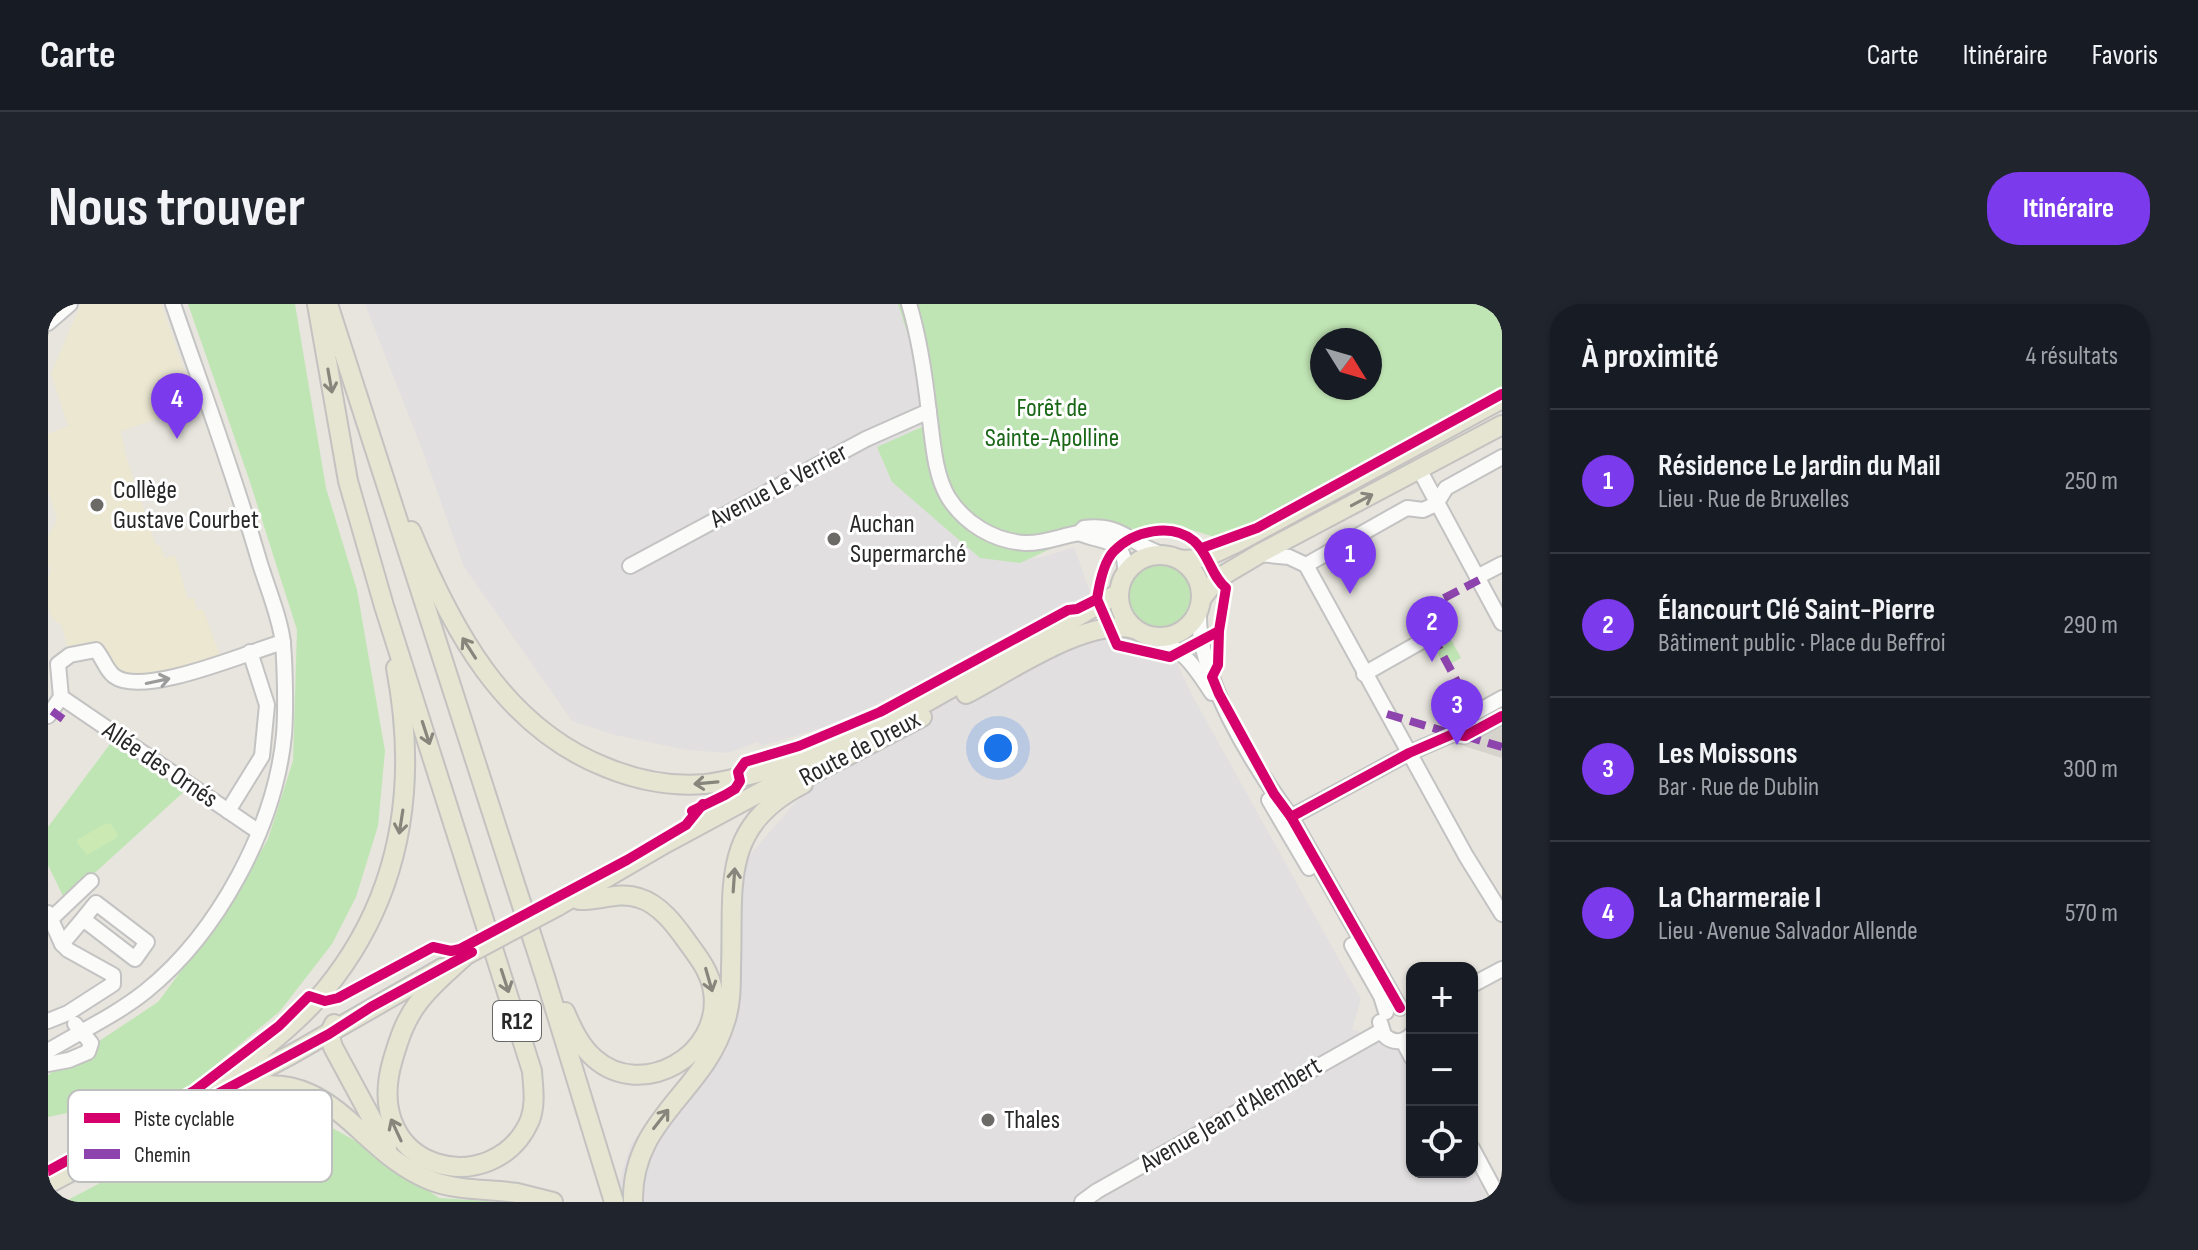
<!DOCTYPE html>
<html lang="fr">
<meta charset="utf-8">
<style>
:root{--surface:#171b24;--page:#20242c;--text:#f1f3f6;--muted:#9ea1a6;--line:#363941;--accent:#7c3aed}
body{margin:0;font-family:"Sofia Sans Condensed",sans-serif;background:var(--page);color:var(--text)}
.controls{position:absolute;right:24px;bottom:24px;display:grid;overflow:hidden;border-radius:16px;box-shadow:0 2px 6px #0004}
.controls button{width:72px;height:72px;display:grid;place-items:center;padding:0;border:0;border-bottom:2px solid var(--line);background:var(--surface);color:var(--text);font:40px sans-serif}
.compass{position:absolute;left:1262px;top:24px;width:72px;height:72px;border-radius:50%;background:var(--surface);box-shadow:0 2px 6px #0004;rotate:127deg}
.you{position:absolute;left:950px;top:444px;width:28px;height:28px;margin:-20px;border:6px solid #fff;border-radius:50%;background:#1a73e8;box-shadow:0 0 0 12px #1a73e833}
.badge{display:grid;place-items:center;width:52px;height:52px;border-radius:50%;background:var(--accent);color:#fff;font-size:26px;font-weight:700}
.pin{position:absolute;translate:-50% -66px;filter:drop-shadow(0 2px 4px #0008)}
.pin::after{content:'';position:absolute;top:42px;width:28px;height:24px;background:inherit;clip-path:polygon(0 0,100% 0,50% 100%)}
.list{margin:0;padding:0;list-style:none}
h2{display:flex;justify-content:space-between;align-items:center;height:104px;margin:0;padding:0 32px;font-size:34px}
h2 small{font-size:26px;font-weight:400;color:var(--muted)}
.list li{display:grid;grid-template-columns:52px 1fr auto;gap:24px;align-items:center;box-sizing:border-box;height:144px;padding:0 32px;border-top:2px solid var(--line)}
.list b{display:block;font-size:30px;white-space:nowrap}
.list p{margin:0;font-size:26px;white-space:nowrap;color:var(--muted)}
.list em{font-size:26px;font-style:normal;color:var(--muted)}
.icon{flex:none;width:44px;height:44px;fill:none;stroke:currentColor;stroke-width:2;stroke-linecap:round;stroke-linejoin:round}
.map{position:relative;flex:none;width:1454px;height:898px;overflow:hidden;border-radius:32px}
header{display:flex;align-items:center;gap:48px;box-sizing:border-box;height:112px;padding:0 40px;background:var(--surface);border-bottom:2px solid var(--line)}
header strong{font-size:38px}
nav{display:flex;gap:44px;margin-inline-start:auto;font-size:28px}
.intro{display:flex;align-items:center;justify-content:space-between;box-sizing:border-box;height:192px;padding:0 48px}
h1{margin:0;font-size:56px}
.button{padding:20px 36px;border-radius:32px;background:var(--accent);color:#fff;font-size:28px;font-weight:700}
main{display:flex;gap:48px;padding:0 48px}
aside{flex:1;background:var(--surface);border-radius:32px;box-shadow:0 2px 6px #0004}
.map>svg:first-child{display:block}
</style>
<header>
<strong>Carte</strong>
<nav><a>Carte</a><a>Itinéraire</a><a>Favoris</a></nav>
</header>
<div class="intro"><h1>Nous trouver</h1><a class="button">Itinéraire</a></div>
<main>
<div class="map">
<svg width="1454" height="898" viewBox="0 0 1454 898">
<rect width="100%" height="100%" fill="#e7e5dd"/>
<!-- industrial -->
<g fill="#e2dfe0">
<path d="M 317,0 L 850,0 L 883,104 L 885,118 L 865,125 L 870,137 L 973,255 L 995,253 L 1026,243 L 1045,296 L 1012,305 L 796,417 L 714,442 L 710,438 L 680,449 L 639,446 L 567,431 L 524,417 L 416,263 L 377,153 Z"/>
<path d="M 1082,321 L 1127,355 L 1144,391 L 1313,695 L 1304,725 L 1334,735 L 1352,736 L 1364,756 L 1364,868 L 1424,868 L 1424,862 L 1441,898 L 565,898 L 583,840 L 633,778 L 672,713 L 683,573 L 764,479 L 980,345 Z"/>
</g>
<!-- education -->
<path fill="#ebe7d1" d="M 33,0 L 113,0 L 149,102 L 73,127 L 79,156 L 108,241 L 112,241 L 117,254 L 127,251 L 140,295 L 146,294 L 149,307 L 155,305 L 174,357 L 85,379 L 52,350 L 22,351 L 13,321 L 4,314 L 0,304 L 0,274 L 3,267 L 0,260 L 0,233 L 9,215 L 0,187 L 0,130 L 20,122 L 3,69 Z"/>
<!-- green -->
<g fill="#c0e5b4" fill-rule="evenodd">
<path d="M 140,0 L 247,0 L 278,184 L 309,286 L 337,447 L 330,522 L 308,593 L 284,640 L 232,707 L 140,784 L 0,813 L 0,771 L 110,698 L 182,601 L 220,535 L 245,457 L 249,326 L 201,175 Z"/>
<path d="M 850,0 L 1454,0 L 1454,86 L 1173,235 L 1144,226 L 1024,235 L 972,259 L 932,254 L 844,178 L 829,143 L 885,118 L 883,104 ZM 1274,36 L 1322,36 L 1322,84 L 1274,84 Z"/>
<circle cx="1112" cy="290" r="35"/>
<path d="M 1400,330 L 1413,354 L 1397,363 L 1384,339 Z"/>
<path d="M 65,436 L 140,484 L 17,596 L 0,561 L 0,523 Z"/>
<path d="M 208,797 L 236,806 L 254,807 L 313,840 L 391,894 L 453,898 L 16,898 Z"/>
</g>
<!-- pitch -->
<path fill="#cbe9b2" d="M 59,519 L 64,521 L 70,531 L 67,535 L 39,551 L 29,539 L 30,535 Z"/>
<!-- plaza -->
<path fill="#d5d3cc" d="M 1454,412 L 1454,454 L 1403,438 Z"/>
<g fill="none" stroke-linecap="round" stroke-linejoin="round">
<defs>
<g id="minor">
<path d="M 861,0 C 872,36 877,72 881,109 C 885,136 886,169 900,193 C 917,220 946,237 977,239 C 995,240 1013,232 1031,229 L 1036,224 C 1075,219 1084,242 1117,251"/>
<path d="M 0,19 L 22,0"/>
<path d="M 1371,165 L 1454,319"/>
<path d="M 1031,229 C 1056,240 1079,232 1077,271"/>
<path d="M 1211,250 L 1241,253 L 1258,261 L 1418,552 L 1454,610"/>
<path d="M 1258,261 L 1359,204 L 1375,206 L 1388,200 L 1398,184 L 1454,153"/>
<path d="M 582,262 L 818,135 L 881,107"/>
<path d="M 1429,273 L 1454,260"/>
<path d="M 1151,306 C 1148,371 1205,461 1243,513 L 1352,704"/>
<path d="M 1105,333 C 1135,344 1147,363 1164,389"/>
<path d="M 1316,370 L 1383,332"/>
<path d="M 13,393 L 211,528"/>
<path d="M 0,412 L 13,393 L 10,360 L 22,351 L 48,346 C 55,354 58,366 66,372 C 95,394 200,348 235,338"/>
<path d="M 1405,430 L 1409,419 L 1454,394"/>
<path d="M 1221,496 L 1261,564"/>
<path d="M 180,507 L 214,452 L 219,401 L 202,348"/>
<path d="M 1243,513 L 1361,449 L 1405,430 L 1417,432 L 1454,412"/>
<path d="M 0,609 L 14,640 L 20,646 L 65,671 L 65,680 L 20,709 L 0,717"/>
<path d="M 3,615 L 43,577"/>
<path d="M 14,640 L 35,615 L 87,655 L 99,638 L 48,599 L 35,615"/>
<path d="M 1304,641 L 1333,692 L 1338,708"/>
<path d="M 1424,681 L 1454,665"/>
<path d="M 1332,718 L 1336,731 C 1345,740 1356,739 1364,730"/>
<path d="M 1355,737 L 1364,754"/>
<path d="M 0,747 C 33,727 68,711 98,687 C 170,629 227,523 236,431 C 238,407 237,364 235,340 C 233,315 217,278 210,253 C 185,167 154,84 125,0"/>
<path d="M 0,760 L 21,756 L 40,748 L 43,739 L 27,720"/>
<path d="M 1424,844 L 1453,898"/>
<path d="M 1034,898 L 1049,887 L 1333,727"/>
</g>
<g id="major">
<path d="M 269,0 L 300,177 L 336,302 L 484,767 C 485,783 488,800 482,816 C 447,898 311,869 345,755 C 351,735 357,716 370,699 C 383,681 402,666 418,651"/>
<path d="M 280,0 L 498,676 L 566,898"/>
<path d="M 363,227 C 403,323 454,422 557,463 C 588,476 624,483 657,480 C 681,477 705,470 728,464 C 775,452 816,421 862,408"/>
<circle cx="1112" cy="292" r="41"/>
<path d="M 1131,255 C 1152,259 1171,247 1190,238 L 1454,95"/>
<path d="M 1154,294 L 1169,275 L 1211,250 L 1454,121"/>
<path d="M 918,390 C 961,368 1039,313 1086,325"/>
<path d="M 854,412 L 1071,289"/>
<path d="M 751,477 L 874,413"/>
<path d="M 510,602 L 618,539 L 761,462"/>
<path d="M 517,708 C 524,724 532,742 546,754 C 594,797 675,751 665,687 C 662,668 651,654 640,639 C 628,622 612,600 591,594 C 571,587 551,597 531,596"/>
<path d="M 286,720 L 281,730 L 285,743 L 339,843"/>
<path d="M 172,779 C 208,750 247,722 277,686 C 354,592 370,480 348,364"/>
<path d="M 189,786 C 286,760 308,848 384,877 C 411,887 441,885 469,889 C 481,892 493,895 505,898"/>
<path d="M 0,880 L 246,749 L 394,664"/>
<path d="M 585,898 C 583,815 656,789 677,718 C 683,701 683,681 683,664 C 686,582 671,523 755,480"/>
</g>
</defs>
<!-- minor casing -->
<use href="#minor" stroke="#c4c3c3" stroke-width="18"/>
<!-- major casing -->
<use href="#major" stroke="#c3c2c0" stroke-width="22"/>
<!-- minor -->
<use href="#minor" stroke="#fbfbfa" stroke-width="14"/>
<!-- major -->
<use href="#major" stroke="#e6e5d2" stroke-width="18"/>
<defs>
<path id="major-bridge" d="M 418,651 L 510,602"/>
</defs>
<!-- major-bridge casing -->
<use href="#major-bridge" stroke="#c3c2c0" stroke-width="22" stroke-linecap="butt"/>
<!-- major-bridge -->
<use href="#major-bridge" stroke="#e6e5d2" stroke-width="18"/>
<!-- quiet -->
<g stroke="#8e44ad" stroke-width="8" stroke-dasharray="16 8" stroke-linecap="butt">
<path d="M 4,407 L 15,415"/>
<path d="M 1426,409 L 1371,307 L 1431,276"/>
<path d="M 1339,410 L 1405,430"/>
<path d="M 1417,432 L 1454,443"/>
</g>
<defs>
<g id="cycleway">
<path d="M 1154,244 L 1209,224 L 1454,90"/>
<path d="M 1171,327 L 1122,353 L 1069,341 L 1049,295 C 1051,282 1056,257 1066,247 C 1086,227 1123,218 1146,237 C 1161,250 1163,272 1178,284 L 1171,327 L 1170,361 L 1164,373 L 1171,390 L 1226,490 L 1243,513 L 1352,704"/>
<path d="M 644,507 L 677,491 L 687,485 L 692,477 L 690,468 L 697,458 L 751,442 L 832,408 L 1020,306 L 1029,305 L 1049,295"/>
<path d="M 1243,513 L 1361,449 L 1405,430 L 1417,432 L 1454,412"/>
<path d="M 117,818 L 281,730 L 323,703 L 424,648"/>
<path d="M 0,867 L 146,787 L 231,722 L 261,692 L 277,697 L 290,694 L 385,643 L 403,647 L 412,645 L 579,556 L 638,521 L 655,500"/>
</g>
</defs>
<!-- cycleway casing -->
<use href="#cycleway" stroke="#fff" stroke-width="15"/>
<!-- cycleway -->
<use href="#cycleway" stroke="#d6006c" stroke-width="10"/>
</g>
<!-- one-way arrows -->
<defs><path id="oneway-shaft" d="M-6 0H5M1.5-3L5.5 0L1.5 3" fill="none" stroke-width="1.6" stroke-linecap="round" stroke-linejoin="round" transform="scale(2)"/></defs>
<g stroke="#87867d">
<use href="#oneway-shaft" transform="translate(282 77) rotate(80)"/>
<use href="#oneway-shaft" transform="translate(1314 196) rotate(-28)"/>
<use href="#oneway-shaft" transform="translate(421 344) rotate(-123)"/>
<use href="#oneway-shaft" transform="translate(378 429) rotate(72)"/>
<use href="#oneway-shaft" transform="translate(658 479) rotate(175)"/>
<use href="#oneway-shaft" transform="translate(353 518) rotate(99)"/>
<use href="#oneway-shaft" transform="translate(686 576) rotate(-86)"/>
<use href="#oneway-shaft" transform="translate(661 676) rotate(74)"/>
<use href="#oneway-shaft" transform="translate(457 677) rotate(72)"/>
<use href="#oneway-shaft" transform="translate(613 815) rotate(-52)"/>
<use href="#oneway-shaft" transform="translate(348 826) rotate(-115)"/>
</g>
<use stroke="#9c9c9c" href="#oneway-shaft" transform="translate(110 377) rotate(-12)"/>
<!-- markers -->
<g fill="#6b6a67" stroke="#fff" stroke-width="3">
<circle cx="49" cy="201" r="8"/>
<circle cx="786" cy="235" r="8"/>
<circle cx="940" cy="816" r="8"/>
</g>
<g text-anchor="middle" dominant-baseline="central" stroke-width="6" stroke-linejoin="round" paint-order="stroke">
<!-- shield labels -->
<rect fill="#fff" stroke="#686868" stroke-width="2" x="445" y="697" width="48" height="40" rx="6"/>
<g font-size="24" font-weight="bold" fill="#282828">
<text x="469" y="717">R12</text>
</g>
<!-- park labels -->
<g font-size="26" fill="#1a6717" stroke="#fff">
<text x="1004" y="104">Forêt de<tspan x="1004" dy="30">Sainte-Apolline</tspan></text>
</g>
<!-- street labels -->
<g font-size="26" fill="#282828" stroke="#fff">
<text transform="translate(731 182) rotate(-28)">Avenue Le Verrier</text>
<text transform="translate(812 445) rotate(-28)">Route de Dreux</text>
<text transform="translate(112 461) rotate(34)">Allée des Ornés</text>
<text transform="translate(1183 811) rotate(-30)">Avenue Jean d'Alembert</text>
</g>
<!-- poi labels -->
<g font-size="26" fill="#282828" stroke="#fff" text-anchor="start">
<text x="65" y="186">Collège<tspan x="65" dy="30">Gustave Courbet</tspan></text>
<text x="802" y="220">Auchan<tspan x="802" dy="30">Supermarché</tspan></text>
<text x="956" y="816">Thales</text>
</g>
</g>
<!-- legend -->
<rect x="20" y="786" width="264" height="92" rx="12" fill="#fff" stroke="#bebebe" stroke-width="2"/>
<rect x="36" y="809" width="36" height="10" fill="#d6006c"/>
<rect x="36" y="845" width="36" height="10" fill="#8e44ad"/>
<g font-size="22" fill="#282828">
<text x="86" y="822">Piste cyclable</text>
<text x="86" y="858">Chemin</text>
</g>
</svg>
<div class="controls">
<button>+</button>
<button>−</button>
<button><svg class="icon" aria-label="locate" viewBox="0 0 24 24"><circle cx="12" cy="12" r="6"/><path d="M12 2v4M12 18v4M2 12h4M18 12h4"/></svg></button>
</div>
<svg class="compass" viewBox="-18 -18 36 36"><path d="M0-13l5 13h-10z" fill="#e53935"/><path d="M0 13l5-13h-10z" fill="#9ea1a6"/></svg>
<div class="you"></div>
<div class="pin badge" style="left:1302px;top:290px">1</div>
<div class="pin badge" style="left:1384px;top:358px">2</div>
<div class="pin badge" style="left:1409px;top:441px">3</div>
<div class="pin badge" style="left:129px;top:135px">4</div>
</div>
<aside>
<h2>À proximité<small>4 résultats</small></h2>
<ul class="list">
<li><span class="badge">1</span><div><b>Résidence Le Jardin du Mail</b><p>Lieu · Rue de Bruxelles</p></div><em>250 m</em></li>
<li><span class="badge">2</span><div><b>Élancourt Clé Saint-Pierre</b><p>Bâtiment public · Place du Beffroi</p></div><em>290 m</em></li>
<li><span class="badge">3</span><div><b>Les Moissons</b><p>Bar · Rue de Dublin</p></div><em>300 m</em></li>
<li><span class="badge">4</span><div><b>La Charmeraie I</b><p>Lieu · Avenue Salvador Allende</p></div><em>570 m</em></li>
</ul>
</aside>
</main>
